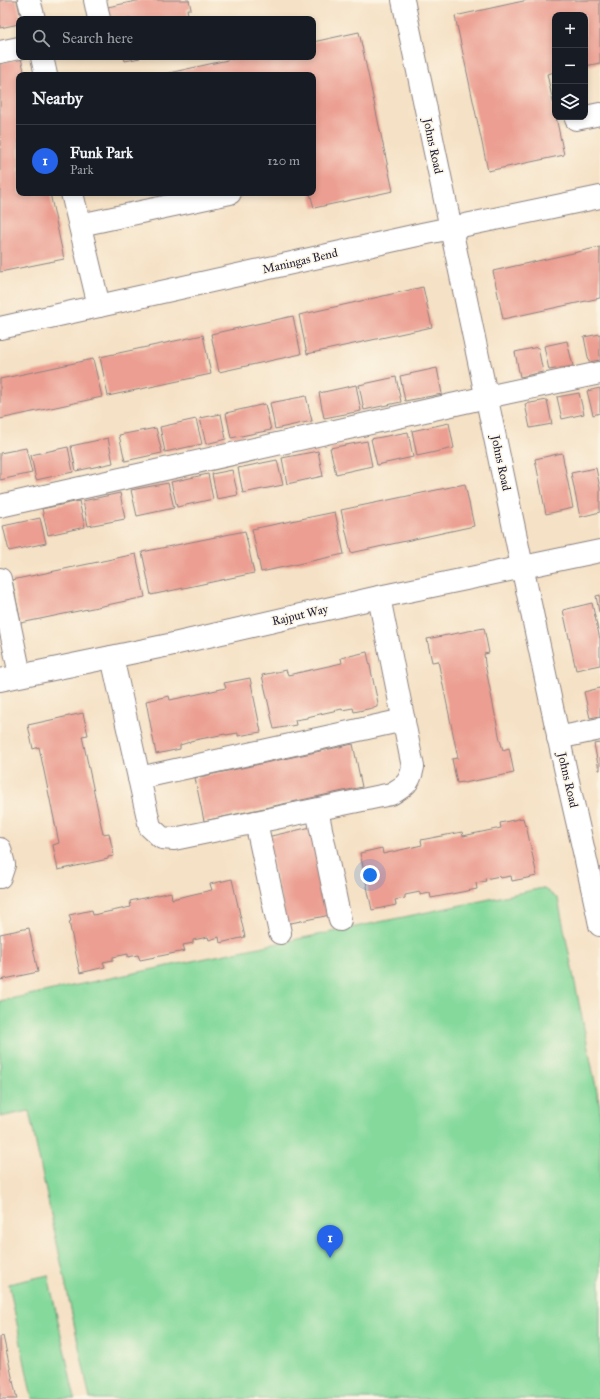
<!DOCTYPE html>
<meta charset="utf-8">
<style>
:root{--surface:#171b24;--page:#242831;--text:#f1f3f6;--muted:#9ea1a6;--line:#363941;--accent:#2563eb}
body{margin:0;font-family:"IM FELL Great Primer",serif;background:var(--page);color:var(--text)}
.controls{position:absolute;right:12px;top:12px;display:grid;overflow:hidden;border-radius:8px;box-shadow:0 2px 6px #0003}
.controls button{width:36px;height:36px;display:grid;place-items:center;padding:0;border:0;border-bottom:1px solid var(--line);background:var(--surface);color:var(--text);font:20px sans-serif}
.you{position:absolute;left:370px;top:875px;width:14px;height:14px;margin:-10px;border:3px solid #fff;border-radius:50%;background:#1a73e8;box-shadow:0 0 0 6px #1a73e833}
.badge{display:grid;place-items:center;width:26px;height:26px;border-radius:50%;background:var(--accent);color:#fff;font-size:13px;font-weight:700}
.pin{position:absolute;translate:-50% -33px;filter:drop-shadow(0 1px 2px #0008)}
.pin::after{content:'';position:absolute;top:21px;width:14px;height:12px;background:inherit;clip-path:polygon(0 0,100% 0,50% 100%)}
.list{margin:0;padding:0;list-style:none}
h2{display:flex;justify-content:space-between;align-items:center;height:52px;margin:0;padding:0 16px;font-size:17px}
h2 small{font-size:13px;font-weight:400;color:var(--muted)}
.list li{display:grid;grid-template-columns:26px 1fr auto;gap:12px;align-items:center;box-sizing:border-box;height:72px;padding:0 16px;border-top:1px solid var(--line)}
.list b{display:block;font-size:15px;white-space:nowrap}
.list p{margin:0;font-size:13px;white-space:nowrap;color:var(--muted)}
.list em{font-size:13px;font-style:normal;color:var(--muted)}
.icon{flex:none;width:22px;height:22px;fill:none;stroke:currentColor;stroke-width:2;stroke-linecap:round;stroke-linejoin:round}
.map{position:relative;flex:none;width:600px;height:1399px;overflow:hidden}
.search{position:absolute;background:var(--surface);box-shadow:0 2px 6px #0003;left:16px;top:16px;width:300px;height:44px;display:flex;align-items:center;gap:10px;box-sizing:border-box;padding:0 14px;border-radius:8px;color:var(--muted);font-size:15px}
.panel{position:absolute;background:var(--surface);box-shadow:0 2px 6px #0003;left:16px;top:72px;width:300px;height:124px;border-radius:8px}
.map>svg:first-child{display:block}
</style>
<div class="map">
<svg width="600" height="1399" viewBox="0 0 600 1399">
<rect width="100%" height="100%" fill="#fcf5e5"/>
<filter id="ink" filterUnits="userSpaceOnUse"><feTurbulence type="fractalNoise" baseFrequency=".025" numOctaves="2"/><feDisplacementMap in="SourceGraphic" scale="8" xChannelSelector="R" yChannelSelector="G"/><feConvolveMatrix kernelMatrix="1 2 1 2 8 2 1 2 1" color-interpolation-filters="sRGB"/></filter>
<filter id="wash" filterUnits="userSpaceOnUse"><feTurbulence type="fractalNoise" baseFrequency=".012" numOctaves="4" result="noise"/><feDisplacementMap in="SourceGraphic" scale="16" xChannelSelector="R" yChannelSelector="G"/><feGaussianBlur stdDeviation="0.9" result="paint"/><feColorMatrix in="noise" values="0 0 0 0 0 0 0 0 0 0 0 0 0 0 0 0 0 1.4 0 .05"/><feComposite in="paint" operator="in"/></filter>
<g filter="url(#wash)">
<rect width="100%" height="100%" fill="#f5e1c5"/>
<!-- green -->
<g fill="#84d99b" stroke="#537e6b">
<path d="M 543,888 L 558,899 L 600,1107 L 600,1399 L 90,1399 L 29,1111 L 0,1117 L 0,1001 Z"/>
<path d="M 48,1275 L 75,1399 L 32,1399 L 9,1284 Z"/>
</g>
<g id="blocks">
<!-- building -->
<g fill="#eb9e91">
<path d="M 0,0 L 17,0 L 21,19 L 19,19 L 19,24 L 0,28 Z"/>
<path d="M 141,0 L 189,0 L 191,9 L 187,9 L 189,19 L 105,19 L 103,8 Z"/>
<path d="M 528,0 L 600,0 L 600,63 L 585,66 L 585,15 L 555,15 L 555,72 L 547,74 L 555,111 L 555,117 L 556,117 L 564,155 L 488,171 L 455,16 Z"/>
<path d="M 359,32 L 393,191 L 314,208 L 310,193 L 313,193 L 313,75 L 160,75 L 241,57 L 313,57 L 313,42 Z"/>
<path d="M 124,57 L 139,57 L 140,58 L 125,61 Z"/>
<path d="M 21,58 L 25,75 L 19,75 L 19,193 L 50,193 L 64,259 L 0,272 L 0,63 Z"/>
<path d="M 600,247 L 600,298 L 503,319 L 493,271 Z"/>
<path d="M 423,287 L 432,327 L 307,354 L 299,315 Z"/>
<path d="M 293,316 L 301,354 L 219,372 L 211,334 Z"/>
<path d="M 600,334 L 600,360 L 589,362 L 584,337 Z"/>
<path d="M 203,335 L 211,374 L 108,396 L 100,357 Z"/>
<path d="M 567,341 L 573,366 L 549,370 L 544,346 Z"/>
<path d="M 538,347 L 543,372 L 520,377 L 515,352 Z"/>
<path d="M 93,359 L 102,397 L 0,419 L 0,379 Z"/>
<path d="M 437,368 L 442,394 L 405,401 L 400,376 Z"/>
<path d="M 396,377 L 401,402 L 364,410 L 359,385 Z"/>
<path d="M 356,385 L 361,411 L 324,418 L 319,393 Z"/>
<path d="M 600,388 L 600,413 L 593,415 L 587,391 Z"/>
<path d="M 579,393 L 584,414 L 562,419 L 557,397 Z"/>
<path d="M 306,396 L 312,421 L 275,429 L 270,403 Z"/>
<path d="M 547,400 L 552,424 L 530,428 L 525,404 Z"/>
<path d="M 265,404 L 271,430 L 231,438 L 226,413 Z"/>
<path d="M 221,414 L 226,439 L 206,444 L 200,418 Z"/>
<path d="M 196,419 L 202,444 L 165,452 L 160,427 Z"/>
<path d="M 449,423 L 454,448 L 417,456 L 412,431 Z"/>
<path d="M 156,428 L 162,453 L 125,461 L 119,435 Z"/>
<path d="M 408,432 L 413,457 L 377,465 L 371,439 Z"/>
<path d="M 108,438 L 113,463 L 76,471 L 71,446 Z"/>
<path d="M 367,441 L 372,466 L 336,474 L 330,448 Z"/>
<path d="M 68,447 L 73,472 L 36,480 L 31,455 Z"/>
<path d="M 26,448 L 32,473 L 0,480 L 0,453 Z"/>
<path d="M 318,451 L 323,476 L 287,484 L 282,458 Z"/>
<path d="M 562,453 L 573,508 L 546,514 L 535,459 Z"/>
<path d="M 277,460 L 283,485 L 243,493 L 238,468 Z"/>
<path d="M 596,468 L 600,488 L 600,512 L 580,517 L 571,473 Z"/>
<path d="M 232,470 L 238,495 L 217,499 L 212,474 Z"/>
<path d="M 208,474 L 213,499 L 177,507 L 171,482 Z"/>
<path d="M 168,483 L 174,508 L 137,516 L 131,490 Z"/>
<path d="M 465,484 L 474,526 L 351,553 L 341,510 Z"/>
<path d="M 120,493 L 125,519 L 88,526 L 83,501 Z"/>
<path d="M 79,501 L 85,527 L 48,535 L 42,509 Z"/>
<path d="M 335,512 L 344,554 L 261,572 L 252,529 Z"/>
<path d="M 40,518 L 46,543 L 9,551 L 3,526 Z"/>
<path d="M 245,531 L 254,573 L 151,595 L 142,552 Z"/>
<path d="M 136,554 L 145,597 L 21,623 L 12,580 Z"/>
<path d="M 600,595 L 600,612 L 599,612 L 596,596 Z"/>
<path d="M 592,603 L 600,639 L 600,665 L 576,670 L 563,610 Z"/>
<path d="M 484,628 L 489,653 L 484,654 L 485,664 L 500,740 L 503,750 L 509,748 L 514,773 L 464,783 L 463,782 L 457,783 L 452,759 L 458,758 L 438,661 L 432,662 L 427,639 Z"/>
<path d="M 367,652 L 378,703 L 377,704 L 377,707 L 354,712 L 353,708 L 342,710 L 342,709 L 307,717 L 307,718 L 295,720 L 296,725 L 274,729 L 262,675 L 286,670 L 288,675 L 342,663 L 341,658 Z"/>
<path d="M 250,678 L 261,732 L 238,736 L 238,733 L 226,735 L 225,734 L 190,741 L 190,742 L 180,745 L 180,749 L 156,754 L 146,701 L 169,696 L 170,700 L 226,688 L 224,683 Z"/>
<path d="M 600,688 L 600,716 L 590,718 L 584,692 Z"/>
<path d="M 83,713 L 88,735 L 82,736 L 103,834 L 109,833 L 114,856 L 108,857 L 108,859 L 58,870 L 53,845 L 59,843 L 39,747 L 33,749 L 28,725 Z"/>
<path d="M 600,743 L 600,770 L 599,770 L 594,744 Z"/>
<path d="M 353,744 L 362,787 L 204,821 L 195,778 Z"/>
<path d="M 523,818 L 525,826 L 526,825 L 537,876 L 512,881 L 511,876 L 500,878 L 500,876 L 485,879 L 486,881 L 476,883 L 477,889 L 431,898 L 430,893 L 420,895 L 420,892 L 405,895 L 405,898 L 395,900 L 396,905 L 372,910 L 360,853 L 382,848 L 383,854 L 422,845 L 421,840 L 462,832 L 463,836 L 501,828 L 500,823 Z"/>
<path d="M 311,827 L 330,915 L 286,924 L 267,837 Z"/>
<path d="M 232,879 L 245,937 L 220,943 L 219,937 L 209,940 L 208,937 L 193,940 L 193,943 L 183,945 L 185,951 L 140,960 L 138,955 L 128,957 L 128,954 L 113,957 L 113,960 L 103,962 L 105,967 L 80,973 L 69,922 L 71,921 L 69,915 L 92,910 L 93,915 L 131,907 L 130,901 L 171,892 L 172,899 L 212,890 L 210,884 Z"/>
<path d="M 29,928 L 38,972 L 0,980 L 0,934 Z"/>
<path d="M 3,1336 L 17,1399 L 0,1399 L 0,1337 Z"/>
</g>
</g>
</g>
<g filter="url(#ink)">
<use href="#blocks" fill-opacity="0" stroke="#8c8280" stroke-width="1"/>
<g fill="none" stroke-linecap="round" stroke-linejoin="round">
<defs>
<g id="minor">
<path d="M 29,0 L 34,19"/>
<path d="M 95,0 L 99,19"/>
<path d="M 403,0 C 453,245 506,490 558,735 C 571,798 587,861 600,925"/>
<path d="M 0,52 L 19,48"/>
<path d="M 42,57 L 46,75"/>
<path d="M 576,119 L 600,114"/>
<path d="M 72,193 L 99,306"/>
<path d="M 80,225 L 230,193"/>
<path d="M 0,328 L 422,234 L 600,197"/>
<path d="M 0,506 L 487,397 L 600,373"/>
<path d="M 0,579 L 20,675"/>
<path d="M 112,657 L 150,827 L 162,838 L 174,839 L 391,794 C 405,786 410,783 413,767 L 379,597"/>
<path d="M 0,680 L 169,645 L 379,597 L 600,551"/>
<path d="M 558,738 L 600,729"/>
<path d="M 139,778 L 404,720"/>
<path d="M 317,810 L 340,920"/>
<path d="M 256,822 L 280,933"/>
<path d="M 0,849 L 4,865 L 0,877"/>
</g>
</defs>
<!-- minor casing -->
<use href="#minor" stroke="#8c8280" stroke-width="24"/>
<!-- minor -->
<use href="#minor" stroke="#fff" stroke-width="22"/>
</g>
</g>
<g text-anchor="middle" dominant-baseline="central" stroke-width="3" stroke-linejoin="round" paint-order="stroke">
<!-- street labels -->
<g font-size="12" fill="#22223b" stroke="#fcf5e5">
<text transform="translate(433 146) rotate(78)">Johns Road</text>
<text transform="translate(300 261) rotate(-13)">Maningas Bend</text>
<text transform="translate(501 463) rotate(78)">Johns Road</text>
<text transform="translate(300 615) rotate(-13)">Rajput Way</text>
<text transform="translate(568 780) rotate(77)">Johns Road</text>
</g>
</g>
</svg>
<div class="controls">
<button>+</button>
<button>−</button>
<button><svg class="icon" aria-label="layers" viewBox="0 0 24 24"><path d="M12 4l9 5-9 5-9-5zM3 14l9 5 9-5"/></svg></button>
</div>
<div class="you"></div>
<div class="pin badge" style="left:330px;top:1258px">1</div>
<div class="search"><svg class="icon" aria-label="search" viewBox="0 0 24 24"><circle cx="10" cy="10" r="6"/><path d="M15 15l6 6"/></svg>Search here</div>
<section class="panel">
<h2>Nearby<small></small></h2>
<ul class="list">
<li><span class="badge">1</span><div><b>Funk Park</b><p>Park</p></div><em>120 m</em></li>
</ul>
</section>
</div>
